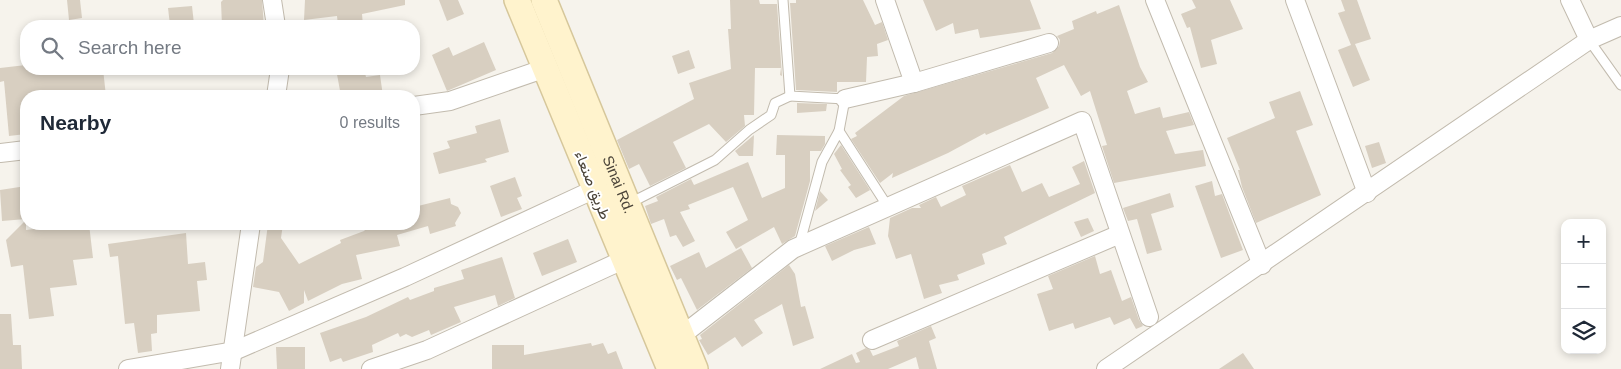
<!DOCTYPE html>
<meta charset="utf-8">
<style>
:root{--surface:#fff;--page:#f6f6f7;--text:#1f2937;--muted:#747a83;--line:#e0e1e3}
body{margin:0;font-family:Helvetica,Vazirmatn,sans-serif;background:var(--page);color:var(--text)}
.controls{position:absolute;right:15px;bottom:15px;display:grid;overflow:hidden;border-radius:10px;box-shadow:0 2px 8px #0003}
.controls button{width:45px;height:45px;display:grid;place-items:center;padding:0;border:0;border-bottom:1px solid var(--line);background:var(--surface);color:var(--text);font:25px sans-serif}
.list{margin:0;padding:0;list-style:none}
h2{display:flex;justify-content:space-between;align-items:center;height:65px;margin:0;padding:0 20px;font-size:21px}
h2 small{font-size:16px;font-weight:400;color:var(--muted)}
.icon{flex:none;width:28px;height:28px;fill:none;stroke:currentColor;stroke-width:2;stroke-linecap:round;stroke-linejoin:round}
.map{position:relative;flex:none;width:1621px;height:369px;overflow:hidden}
.search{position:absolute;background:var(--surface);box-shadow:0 2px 8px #0003;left:20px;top:20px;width:400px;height:55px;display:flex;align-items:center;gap:12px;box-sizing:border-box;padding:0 18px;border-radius:20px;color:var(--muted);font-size:19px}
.panel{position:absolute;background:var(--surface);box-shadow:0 2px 8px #0003;left:20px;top:90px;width:400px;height:140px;border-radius:20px}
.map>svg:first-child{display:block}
</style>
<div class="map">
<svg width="1621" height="369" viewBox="0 0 1621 369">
<rect width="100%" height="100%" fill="#f6f3ec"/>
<!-- building -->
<g fill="#d8cfc1">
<path d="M 67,0 L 80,0 L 82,18 L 69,20 Z"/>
<path d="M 223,0 L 262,0 L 264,26 L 222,26 L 221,2 Z"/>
<path d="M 305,0 L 405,0 L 405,5 L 362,14 L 363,26 L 338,26 L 337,16 L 304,20 Z"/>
<path d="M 439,0 L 458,0 L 464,14 L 447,21 Z"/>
<path d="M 730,0 L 759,0 L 760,4 L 777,4 L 782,76 L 780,75 L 781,68 L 755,68 L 754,115 L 744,115 L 745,126 L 726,142 L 709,124 L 673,142 L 686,168 L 650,186 L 639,164 L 629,169 L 617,140 L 694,99 L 689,83 L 731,69 L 728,29 L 731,29 Z"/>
<path d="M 796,0 L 863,0 L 875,25 L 882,22 L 888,40 L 877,44 L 878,56 L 867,57 L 866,82 L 837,82 L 837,92 L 796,90 L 790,3 L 796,3 Z"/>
<path d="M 923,0 L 1030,0 L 1041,29 L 980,38 L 978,29 L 955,34 L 953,23 L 936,31 Z"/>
<path d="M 1192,0 L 1230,0 L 1243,29 L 1211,40 L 1217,64 L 1201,68 L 1190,27 L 1187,28 L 1181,14 L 1196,8 Z"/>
<path d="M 1341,0 L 1357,0 L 1371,39 L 1355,44 L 1370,80 L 1353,87 L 1338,50 L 1351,45 L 1338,13 L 1345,11 Z"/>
<path d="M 1119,5 L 1140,67 L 1148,82 L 1127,91 L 1135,114 L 1160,107 L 1163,118 L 1189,112 L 1194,125 L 1166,131 L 1175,154 L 1203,150 L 1206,166 L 1114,183 L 1102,146 L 1107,145 L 1090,91 L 1081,96 L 1064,65 L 1036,78 L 1049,108 L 986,135 L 985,133 L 948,153 L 892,178 L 893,173 L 880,183 L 851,139 L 857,136 L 855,133 L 904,96 L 1052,53 L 1059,46 L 1060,40 L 1057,36 L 1074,29 L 1072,21 L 1096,11 L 1097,14 Z"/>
<path d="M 192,6 L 194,24 L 170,25 L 168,8 Z"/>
<path d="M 484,42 L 496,70 L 447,91 L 432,55 L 449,47 L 453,56 Z"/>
<path d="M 689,50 L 695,68 L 678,74 L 672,56 Z"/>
<path d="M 26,65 L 26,69 L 103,69 L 106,96 L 26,96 L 26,134 L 9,136 L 4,81 L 0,82 L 0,68 Z"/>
<path d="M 336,69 L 364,69 L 366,77 L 380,75 L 383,96 L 341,96 Z"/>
<path d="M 1300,91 L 1313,125 L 1296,131 L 1321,195 L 1256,223 L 1242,187 L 1238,170 L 1240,170 L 1227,138 L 1275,118 L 1269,102 Z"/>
<path d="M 797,103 L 827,104 L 826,111 L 797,113 Z"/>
<path d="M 500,119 L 509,152 L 485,159 L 487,162 L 439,174 L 433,153 L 450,148 L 447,141 L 477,133 L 475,126 Z"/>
<path d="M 754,135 L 753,156 L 739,156 L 735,151 Z"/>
<path d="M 777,135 L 825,136 L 825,144 L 821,151 L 810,151 L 810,181 L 795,236 L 782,244 L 774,227 L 736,249 L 726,232 L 748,220 L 733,187 L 688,205 L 690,209 L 680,212 L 695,241 L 683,247 L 676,235 L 670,237 L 664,219 L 651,224 L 645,206 L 658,201 L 656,197 L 691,179 L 694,185 L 748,162 L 762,198 L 785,188 L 785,155 L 776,155 Z"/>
<path d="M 1379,142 L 1386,163 L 1372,168 L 1365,146 Z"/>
<path d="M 841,145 L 870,190 L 856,198 L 848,187 L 851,185 L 840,170 L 842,169 L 834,154 Z"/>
<path d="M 1084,161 L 1095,193 L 1004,237 L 1007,244 L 982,254 L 985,264 L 957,275 L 959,280 L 939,285 L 942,293 L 924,299 L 911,254 L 896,259 L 888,236 L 890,218 L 912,208 L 921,208 L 919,205 L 936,197 L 941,207 L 966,195 L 962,186 L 1010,165 L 1022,192 L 1042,183 L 1049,197 L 1080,184 L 1072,167 Z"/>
<path d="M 515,177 L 522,196 L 517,198 L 522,209 L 501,217 L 490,186 Z"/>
<path d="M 1212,181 L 1215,196 L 1222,194 L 1243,250 L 1221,258 L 1195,186 Z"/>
<path d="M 26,186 L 26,219 L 2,221 L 0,190 Z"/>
<path d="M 820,191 L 828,200 L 815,211 Z"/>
<path d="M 1170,193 L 1174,207 L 1151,214 L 1162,250 L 1147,254 L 1137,219 L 1128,221 L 1123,208 Z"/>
<path d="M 450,198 L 451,204 L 458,207 L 461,213 L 455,223 L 456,226 L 430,234 L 428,226 L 397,235 L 400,246 L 356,255 L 362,279 L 342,284 L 308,301 L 304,290 L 304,303 L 289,311 L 279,292 L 253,287 L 256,267 L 263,262 L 268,224 L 283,224 L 281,238 L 299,264 L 341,243 L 340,240 L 364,231 L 366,229 L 365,224 L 414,224 L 414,207 Z"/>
<path d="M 1088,218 L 1094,231 L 1081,237 L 1074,222 Z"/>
<path d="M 26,220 L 26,230 L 59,226 L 59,224 L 89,224 L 93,258 L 73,260 L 77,285 L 50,288 L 54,316 L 29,319 L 23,265 L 11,267 L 6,240 Z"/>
<path d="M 869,227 L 876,244 L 854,250 L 832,261 L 825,246 Z"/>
<path d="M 186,233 L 188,264 L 205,262 L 207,280 L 197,281 L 200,311 L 157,315 L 157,333 L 151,334 L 152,351 L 138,353 L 134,323 L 125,324 L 118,256 L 110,257 L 108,244 Z"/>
<path d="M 568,239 L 577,262 L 542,276 L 533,253 Z"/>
<path d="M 741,248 L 752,268 L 697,310 L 681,278 L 677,280 L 670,266 L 699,252 L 706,268 Z"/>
<path d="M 1095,256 L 1100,274 L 1111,270 L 1122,301 L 1131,297 L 1139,320 L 1143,326 L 1136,329 L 1130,318 L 1114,325 L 1110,317 L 1075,329 L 1073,323 L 1049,331 L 1037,294 L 1053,289 L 1048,276 Z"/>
<path d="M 502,257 L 515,298 L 498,306 L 495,295 L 454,307 L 461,322 L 431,335 L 429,330 L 412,337 L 406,334 L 400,337 L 398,333 L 372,345 L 373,352 L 343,362 L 341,358 L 330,362 L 320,333 L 366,317 L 408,297 L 410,300 L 434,291 L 434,288 L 464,279 L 461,270 Z"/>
<path d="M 789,265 L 795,274 L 801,307 L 805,306 L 814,338 L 793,346 L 782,304 L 754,320 L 763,333 L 742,347 L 735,337 L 708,355 L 699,340 L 702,339 L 700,335 Z"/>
<path d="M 0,314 L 11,314 L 13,345 L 21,345 L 22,369 L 0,369 Z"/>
<path d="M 931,326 L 936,338 L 929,341 L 937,369 L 919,369 L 916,357 L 888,369 L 820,369 L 852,354 L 856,363 L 860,362 L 856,353 L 866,348 L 870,350 L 873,356 L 899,346 L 897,341 Z"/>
<path d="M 591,343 L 592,346 L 603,343 L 608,354 L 616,351 L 623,369 L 492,369 L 492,345 L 524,345 L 524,355 Z"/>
<path d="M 276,347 L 305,347 L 305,369 L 277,369 Z"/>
<path d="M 1243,353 L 1254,369 L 1219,369 Z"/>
</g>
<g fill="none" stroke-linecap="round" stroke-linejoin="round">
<defs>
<g id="lane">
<path d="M 783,0 L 790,96 L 845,99 L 839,131"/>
<path d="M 1589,40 L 1621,85"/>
<path d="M 628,204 L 715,160 L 749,130 L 771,115 L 775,103 L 790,96"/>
<path d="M 799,246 L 822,162 L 839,131 L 888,207"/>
</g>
<g id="street">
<path d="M 272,0 L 276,26"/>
<path d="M 885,0 L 914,83"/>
<path d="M 1155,0 L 1262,265"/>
<path d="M 1295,0 L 1367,193"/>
<path d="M 1570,0 L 1589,40"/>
<path d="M 276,96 L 280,69"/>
<path d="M 845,99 L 914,83 L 1049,43"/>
<path d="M 414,106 L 450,101 L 546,68"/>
<path d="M 0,153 L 26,150"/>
<path d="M 681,336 L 793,249 L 1082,121 L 1149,317"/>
<path d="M 872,340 L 1120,234"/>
<path d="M 128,369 L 234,351 L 405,277 L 595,189"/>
<path d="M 230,369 L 251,224"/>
<path d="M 371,369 L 427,350 L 623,260"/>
<path d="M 1106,369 L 1589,40 L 1621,26"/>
</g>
<g id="secondary">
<path d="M 517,0 L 670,369"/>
<path id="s1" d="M 544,0 L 695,369"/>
</g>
</defs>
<!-- lane casing -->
<use href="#lane" stroke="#c2bbae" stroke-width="11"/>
<!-- street casing -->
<use href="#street" stroke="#c2bbae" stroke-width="20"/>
<!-- secondary casing -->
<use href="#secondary" stroke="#d6c79b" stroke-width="28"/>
<!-- lane -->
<use href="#lane" stroke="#fff" stroke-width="9"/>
<!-- street -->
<use href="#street" stroke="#fff" stroke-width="18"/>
<!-- secondary -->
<use href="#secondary" stroke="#fff3cd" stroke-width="25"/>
</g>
<g text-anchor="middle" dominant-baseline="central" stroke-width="4" stroke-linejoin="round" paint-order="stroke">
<!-- street labels -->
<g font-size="15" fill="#4b4439" stroke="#fff">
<text stroke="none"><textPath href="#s1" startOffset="199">Sinai Rd.</textPath></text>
<text transform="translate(593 185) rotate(68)">طريق صنعاء</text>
</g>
</g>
</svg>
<div class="controls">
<button>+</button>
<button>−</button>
<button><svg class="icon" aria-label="layers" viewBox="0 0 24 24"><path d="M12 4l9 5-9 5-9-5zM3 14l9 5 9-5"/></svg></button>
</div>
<div class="search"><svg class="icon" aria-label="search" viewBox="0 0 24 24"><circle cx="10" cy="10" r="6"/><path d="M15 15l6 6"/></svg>Search here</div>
<section class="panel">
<h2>Nearby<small>0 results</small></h2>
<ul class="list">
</ul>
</section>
</div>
